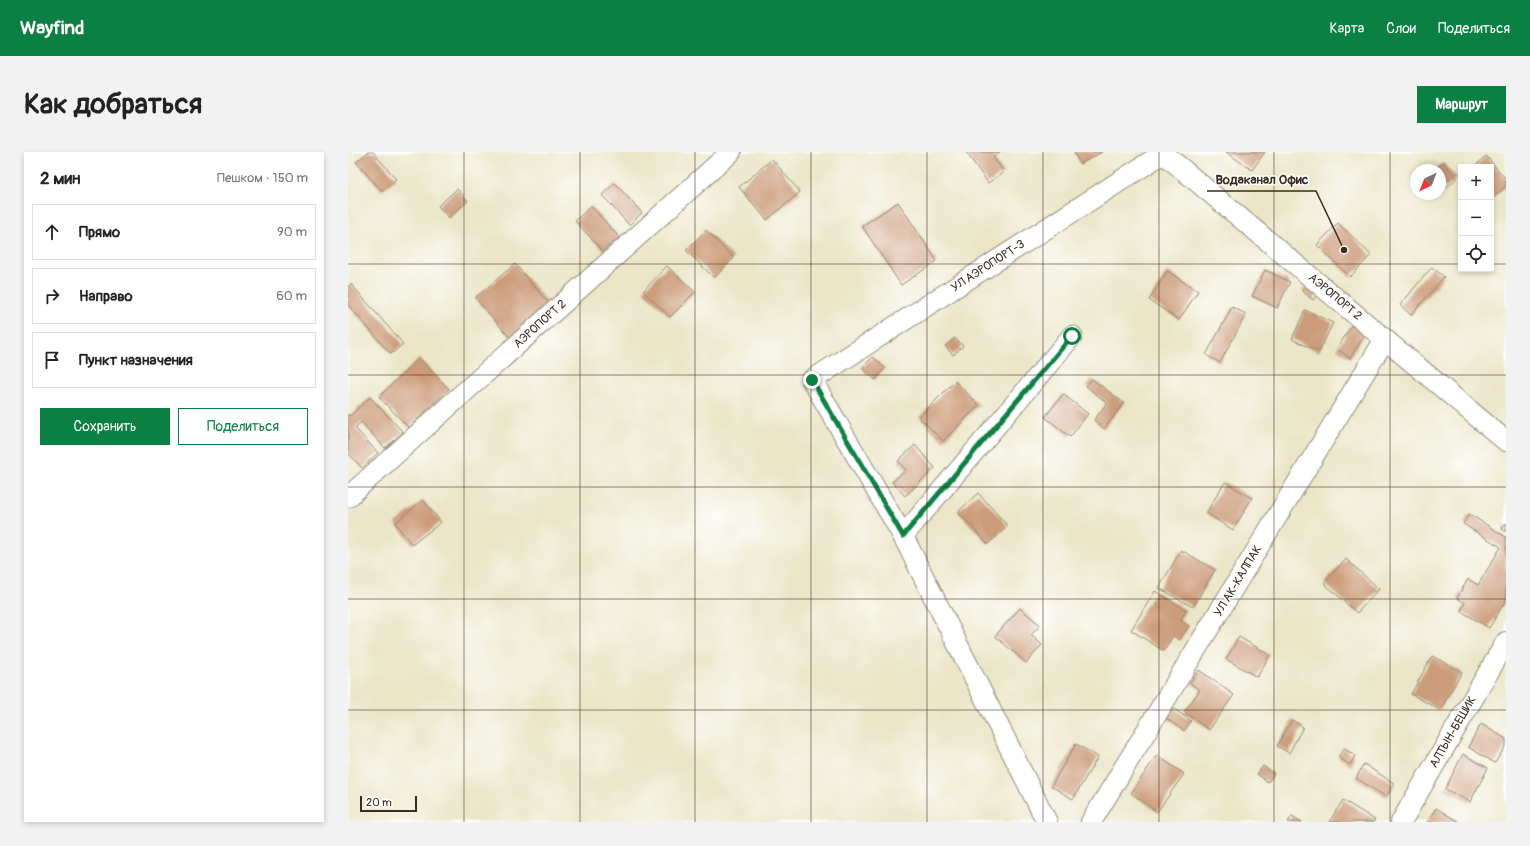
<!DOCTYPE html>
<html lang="ru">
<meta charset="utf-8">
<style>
:root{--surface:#fff;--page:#f2f2f2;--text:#222;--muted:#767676;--line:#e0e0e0;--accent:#0b8043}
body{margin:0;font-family:Pangolin,sans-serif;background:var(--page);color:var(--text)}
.controls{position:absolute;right:12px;top:12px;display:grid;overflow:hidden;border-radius:0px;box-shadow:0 2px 6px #0003}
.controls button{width:36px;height:36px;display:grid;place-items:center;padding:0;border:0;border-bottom:1px solid var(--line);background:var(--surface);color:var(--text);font:20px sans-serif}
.compass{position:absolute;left:1062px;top:12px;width:36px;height:36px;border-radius:50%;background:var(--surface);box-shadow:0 2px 6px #0003;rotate:223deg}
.scale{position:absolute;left:12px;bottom:10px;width:57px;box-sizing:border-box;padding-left:4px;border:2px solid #3b2a1e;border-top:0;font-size:11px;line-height:14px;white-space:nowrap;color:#3b2a1e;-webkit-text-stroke:3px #fff;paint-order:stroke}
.stop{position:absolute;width:12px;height:12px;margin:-9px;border:3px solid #0b8043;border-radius:50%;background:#fff}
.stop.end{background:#0b8043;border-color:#fff;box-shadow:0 1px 4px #0008}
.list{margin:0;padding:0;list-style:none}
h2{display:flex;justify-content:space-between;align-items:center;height:52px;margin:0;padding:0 16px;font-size:17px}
h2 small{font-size:13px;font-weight:400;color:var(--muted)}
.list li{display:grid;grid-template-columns:26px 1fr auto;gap:12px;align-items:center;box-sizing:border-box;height:56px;margin:0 8px 8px;padding:0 8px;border:1px solid var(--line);border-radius:0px}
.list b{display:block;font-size:15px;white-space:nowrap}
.list em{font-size:13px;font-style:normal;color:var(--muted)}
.actions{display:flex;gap:8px;padding:12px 16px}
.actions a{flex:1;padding:9px 0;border:1px solid var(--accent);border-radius:0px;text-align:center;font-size:14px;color:var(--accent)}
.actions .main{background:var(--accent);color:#fff}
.icon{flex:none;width:22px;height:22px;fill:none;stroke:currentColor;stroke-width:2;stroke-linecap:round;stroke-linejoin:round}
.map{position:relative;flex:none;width:1158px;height:670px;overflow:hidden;border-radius:0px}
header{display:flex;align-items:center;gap:24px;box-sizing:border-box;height:56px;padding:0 20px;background:var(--accent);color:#fff}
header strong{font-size:19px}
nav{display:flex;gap:22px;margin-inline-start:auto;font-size:14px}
.intro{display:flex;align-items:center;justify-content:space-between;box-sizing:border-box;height:96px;padding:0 24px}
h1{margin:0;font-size:28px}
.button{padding:10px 18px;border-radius:0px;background:var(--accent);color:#fff;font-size:14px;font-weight:700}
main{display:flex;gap:24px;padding:0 24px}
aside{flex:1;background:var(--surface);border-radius:0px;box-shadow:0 2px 6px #0003}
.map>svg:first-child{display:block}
</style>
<header>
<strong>Wayfind</strong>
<nav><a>Карта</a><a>Слои</a><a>Поделиться</a></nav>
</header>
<div class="intro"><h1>Как добраться</h1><a class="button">Маршрут</a></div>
<main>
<aside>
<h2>2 мин<small>Пешком · 150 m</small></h2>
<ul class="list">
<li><svg class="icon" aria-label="ahead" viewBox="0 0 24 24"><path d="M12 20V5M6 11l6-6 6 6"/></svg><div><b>Прямо</b></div><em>90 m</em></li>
<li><svg class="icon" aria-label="right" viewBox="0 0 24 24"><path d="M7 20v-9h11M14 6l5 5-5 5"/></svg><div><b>Направо</b></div><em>60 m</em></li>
<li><svg class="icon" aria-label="arrive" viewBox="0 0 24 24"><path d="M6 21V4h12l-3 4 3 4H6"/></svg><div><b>Пункт назначения</b></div></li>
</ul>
<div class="actions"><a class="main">Сохранить</a><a>Поделиться</a></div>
</aside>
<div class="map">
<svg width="1158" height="670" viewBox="0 0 1158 670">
<rect width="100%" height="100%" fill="#fff"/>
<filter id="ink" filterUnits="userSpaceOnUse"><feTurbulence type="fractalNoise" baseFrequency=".025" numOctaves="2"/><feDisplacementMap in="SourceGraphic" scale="8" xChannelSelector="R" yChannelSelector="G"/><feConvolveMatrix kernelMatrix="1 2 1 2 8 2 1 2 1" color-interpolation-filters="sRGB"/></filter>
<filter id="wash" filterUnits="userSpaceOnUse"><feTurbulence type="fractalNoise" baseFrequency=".012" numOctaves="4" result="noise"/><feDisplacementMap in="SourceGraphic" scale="16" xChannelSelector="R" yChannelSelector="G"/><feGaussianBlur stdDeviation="0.9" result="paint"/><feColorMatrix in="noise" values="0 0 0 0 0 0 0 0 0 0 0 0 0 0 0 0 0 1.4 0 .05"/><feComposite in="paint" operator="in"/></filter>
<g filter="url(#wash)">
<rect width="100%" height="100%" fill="#ebe6c8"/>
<g id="blocks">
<!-- building -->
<g fill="#cc9c7a">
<path d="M 20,0 L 25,0 L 48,27 L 34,39 L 8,10 Z"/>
<path d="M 618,0 L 652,0 L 645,5 L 656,20 L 640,31 Z"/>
<path d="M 726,0 L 754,0 L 732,12 Z"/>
<path d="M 878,0 L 917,0 L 904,18 Z"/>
<path d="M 1138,4 L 1158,27 L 1158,34 L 1143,48 L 1143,15 L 1126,15 Z"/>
<path d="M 424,7 L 452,40 L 419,68 L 391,35 Z"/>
<path d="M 1095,10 L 1109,26 L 1098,36 L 1092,29 L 1092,18 L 1086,18 Z"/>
<path d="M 267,31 L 294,61 L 281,73 L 254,43 Z"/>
<path d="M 109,37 L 120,49 L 101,66 L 90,54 Z"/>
<path d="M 550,50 L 589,109 L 553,133 L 514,74 Z"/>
<path d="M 243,54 L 271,85 L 255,99 L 227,69 Z"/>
<path d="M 990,71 L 1023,103 L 1002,125 L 969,93 Z"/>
<path d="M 358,78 L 386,106 L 366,126 L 338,98 Z"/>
<path d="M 167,112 L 203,154 L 164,188 L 127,146 Z"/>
<path d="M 319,114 L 347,140 L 322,165 L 295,139 Z"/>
<path d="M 1084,115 L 1096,125 L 1063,163 L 1052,153 Z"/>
<path d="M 917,118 L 942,130 L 929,156 L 904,144 Z"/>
<path d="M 819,119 L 850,139 L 831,168 L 801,148 Z"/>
<path d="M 961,130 L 972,139 L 965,148 L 954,139 Z"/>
<path d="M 3,132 L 55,192 L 43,202 L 0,153 L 0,135 Z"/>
<path d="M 884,155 L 898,162 L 872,211 L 858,203 Z"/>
<path d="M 957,158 L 985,171 L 971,200 L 944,187 Z"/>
<path d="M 1006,169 L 1020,178 L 1002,206 L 989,197 Z"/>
<path d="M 607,186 L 615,194 L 605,203 L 597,194 Z"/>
<path d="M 525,205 L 537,216 L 527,228 L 514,216 Z"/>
<path d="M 71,206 L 101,237 L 61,276 L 31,245 Z"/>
<path d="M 744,227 L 776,251 L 756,277 L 746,268 L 759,251 L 738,234 Z"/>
<path d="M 607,229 L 631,253 L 595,289 L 571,265 Z"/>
<path d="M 715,242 L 740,262 L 722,285 L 697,265 Z"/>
<path d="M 22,245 L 55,280 L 37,296 L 13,270 L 7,276 L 30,301 L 14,316 L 0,301 L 0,262 L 2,264 Z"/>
<path d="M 567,293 L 587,316 L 557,344 L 544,330 L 558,318 L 550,309 Z"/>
<path d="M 877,330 L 904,346 L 885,378 L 858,361 Z"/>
<path d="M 630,341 L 660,374 L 640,392 L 610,360 Z"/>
<path d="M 75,348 L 93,370 L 64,393 L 47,371 Z"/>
<path d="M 1121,362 L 1158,385 L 1158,448 L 1141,476 L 1113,459 L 1117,451 L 1109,446 L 1120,427 L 1130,433 L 1153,395 L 1115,372 Z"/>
<path d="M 1158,371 L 1158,380 L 1154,377 Z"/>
<path d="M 833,398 L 867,418 L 845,455 L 811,436 Z"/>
<path d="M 998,407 L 1031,437 L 1009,461 L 976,431 Z"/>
<path d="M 807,439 L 838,458 L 832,468 L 841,474 L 832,488 L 825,484 L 816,499 L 783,478 Z"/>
<path d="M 672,456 L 692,473 L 683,483 L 694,493 L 678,511 L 647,484 Z"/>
<path d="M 891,485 L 922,503 L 909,525 L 878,507 Z"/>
<path d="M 1084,504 L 1114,520 L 1092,558 L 1063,542 Z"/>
<path d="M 851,518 L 886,543 L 861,578 L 836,560 L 852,538 L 842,531 Z"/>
<path d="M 825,556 L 843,569 L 836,579 L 818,566 Z"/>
<path d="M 944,568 L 955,575 L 941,601 L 929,594 Z"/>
<path d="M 1133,572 L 1158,587 L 1158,593 L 1147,611 L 1120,595 Z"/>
<path d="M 728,592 L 750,605 L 725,647 L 703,634 Z"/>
<path d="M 996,596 L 1007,604 L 1002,613 L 990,605 Z"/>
<path d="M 1115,602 L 1140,616 L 1122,650 L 1097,637 Z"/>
<path d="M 809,603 L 836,622 L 809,660 L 783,641 Z"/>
<path d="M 1016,612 L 1047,632 L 1038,645 L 1008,626 Z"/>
<path d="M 915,614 L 926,622 L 920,630 L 909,622 Z"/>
<path d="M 995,648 L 1027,668 L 1025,670 L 981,670 Z"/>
<path d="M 1088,656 L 1111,670 L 1079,670 Z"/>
<path d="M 944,664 L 954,670 L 940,670 Z"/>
</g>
</g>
</g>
<g filter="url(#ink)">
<use href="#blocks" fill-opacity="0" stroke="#938873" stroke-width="1"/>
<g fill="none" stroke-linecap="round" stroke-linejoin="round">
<defs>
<g id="minor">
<path d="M 815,1 L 1158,289"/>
<path d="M 0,345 L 383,0"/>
<path d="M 555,384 L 724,184"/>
<path d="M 699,670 L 555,384 L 464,228 L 817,0"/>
<path d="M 743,670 L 1037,187"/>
<path d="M 1053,670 L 1158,490"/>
</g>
</defs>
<!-- minor casing -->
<use href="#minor" stroke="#938873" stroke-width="22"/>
<!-- minor -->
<use href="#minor" stroke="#fff" stroke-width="20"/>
</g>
</g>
<g fill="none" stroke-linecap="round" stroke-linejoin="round" filter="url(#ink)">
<!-- route -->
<path stroke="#0b8043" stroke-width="5" d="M 464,228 L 555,384 L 724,184"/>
</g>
<!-- grid -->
<path fill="none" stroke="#3b2a1e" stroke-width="1" stroke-opacity="0.55" d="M 116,0 L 116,670M 232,0 L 232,670M 347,0 L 347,670M 463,0 L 463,670M 579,0 L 579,670M 695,0 L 695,670M 811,0 L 811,670M 926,0 L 926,670M 1042,0 L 1042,670M 0,112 L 1113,112M 1143,112 L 1158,112M 0,223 L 1158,223M 0,335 L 1158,335M 0,447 L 1158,447M 0,558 L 1158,558"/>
<g text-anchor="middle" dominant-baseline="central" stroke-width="3" stroke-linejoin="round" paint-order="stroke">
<!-- street labels -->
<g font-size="12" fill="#3b2a1e" stroke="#fff">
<text transform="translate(640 114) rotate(-33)">УЛ АЭРОПОРТ-3</text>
<text transform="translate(987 145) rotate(40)">АЭРОПОРТ 2</text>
<text transform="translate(192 172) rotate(-42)">АЭРОПОРТ 2</text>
<text transform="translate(890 429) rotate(-59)">УЛ АК-КАЛПАК</text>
<text transform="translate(1105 580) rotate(-60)">АЛТЫН-БЕШИК</text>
</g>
</g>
<!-- callouts -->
<path fill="none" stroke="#3b2a1e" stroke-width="1.5" d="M996 98L968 39H859"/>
<circle fill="#3b2a1e" stroke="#fff" stroke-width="1.5" cx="996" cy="98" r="4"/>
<g font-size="13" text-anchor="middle" font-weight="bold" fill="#3b2a1e" stroke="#fff" stroke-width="3" stroke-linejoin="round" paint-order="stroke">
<text x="914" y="32">Водаканал Офис</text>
</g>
</svg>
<div class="controls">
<button>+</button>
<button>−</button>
<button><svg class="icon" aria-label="locate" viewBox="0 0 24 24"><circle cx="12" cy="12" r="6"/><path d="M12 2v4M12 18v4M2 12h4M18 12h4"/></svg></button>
</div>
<svg class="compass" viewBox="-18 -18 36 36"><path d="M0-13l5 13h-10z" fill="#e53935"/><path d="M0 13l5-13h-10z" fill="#767676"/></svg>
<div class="scale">20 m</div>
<div class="stop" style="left:724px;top:184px"></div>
<div class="stop end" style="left:464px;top:228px"></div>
</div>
</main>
